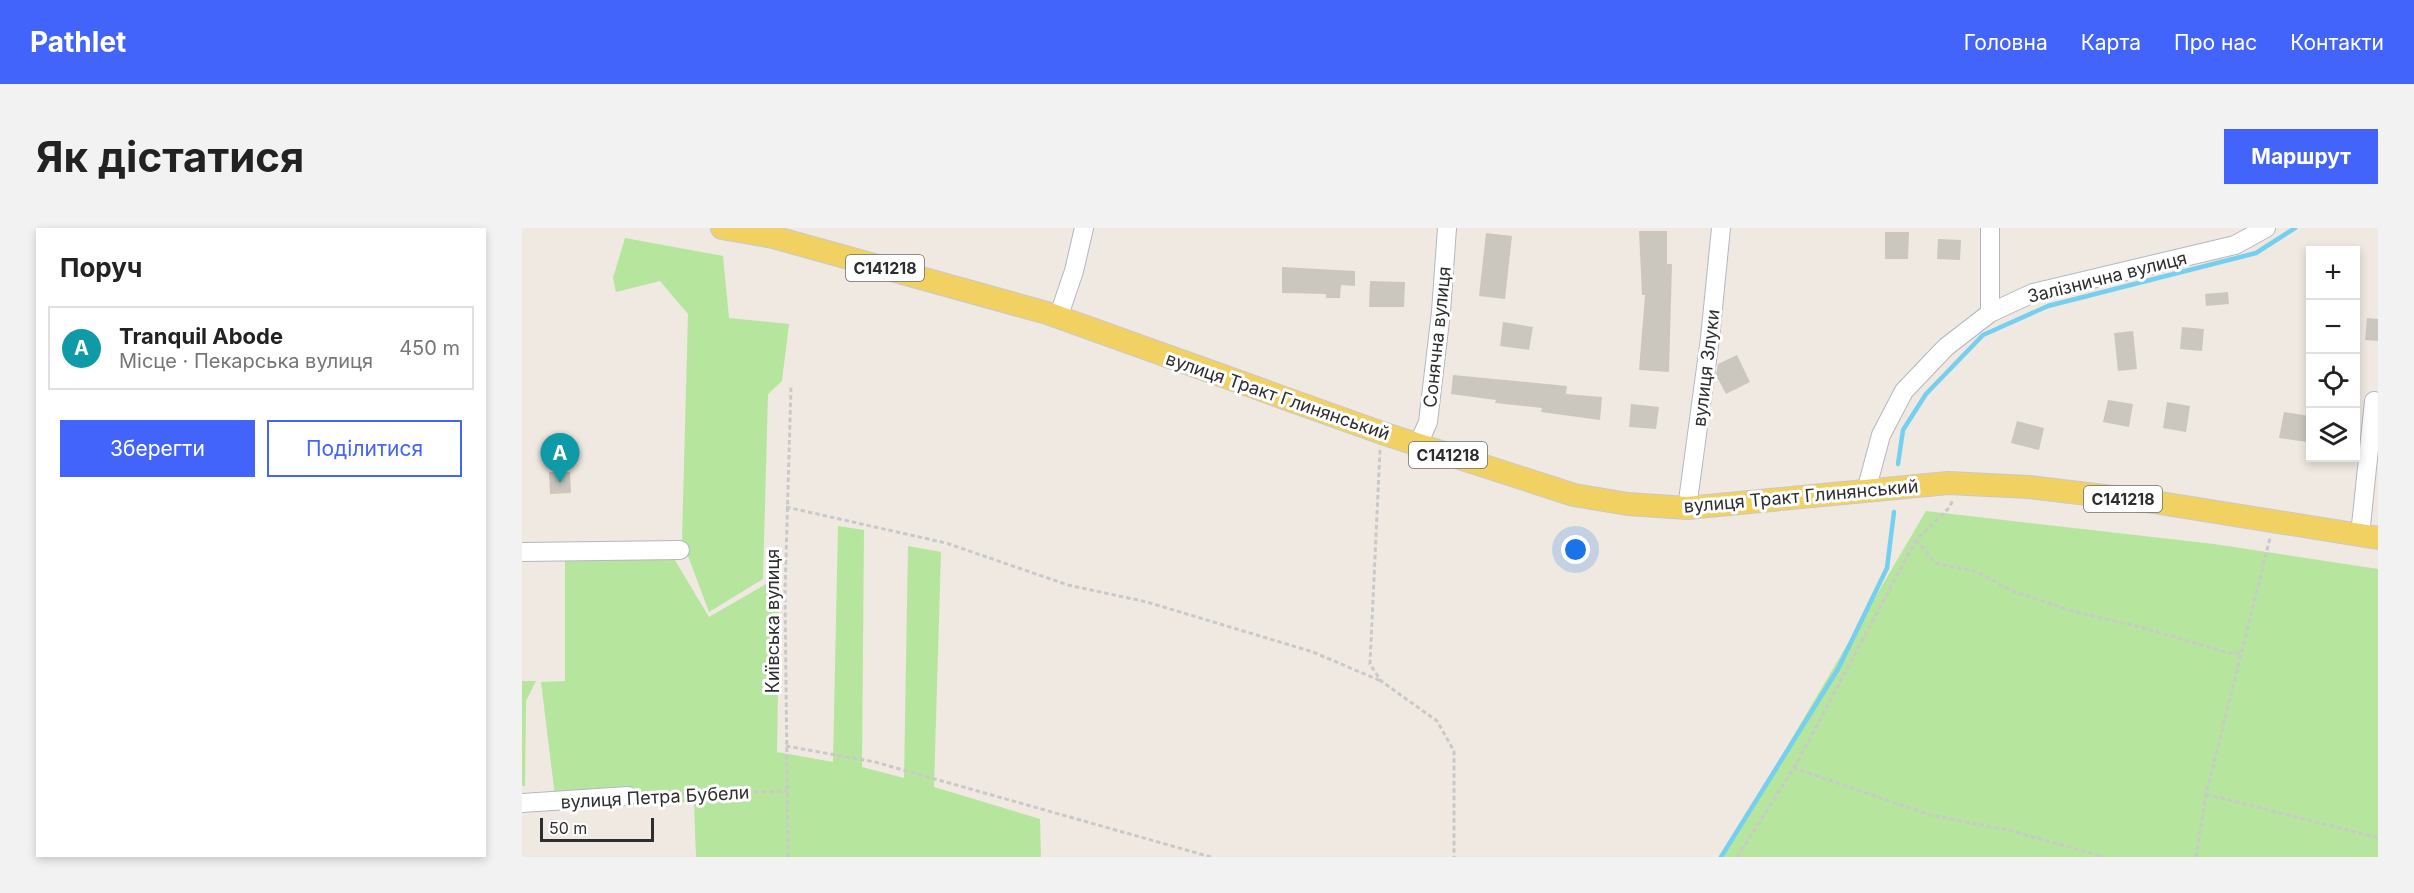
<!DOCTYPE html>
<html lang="uk">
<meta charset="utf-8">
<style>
:root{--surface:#fff;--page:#f2f2f2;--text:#222;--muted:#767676;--line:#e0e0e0;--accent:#4264fb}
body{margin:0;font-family:Inter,sans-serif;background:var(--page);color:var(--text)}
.controls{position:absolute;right:18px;top:18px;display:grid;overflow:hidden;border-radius:0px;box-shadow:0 3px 9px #0003}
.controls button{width:54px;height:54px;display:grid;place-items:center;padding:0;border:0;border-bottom:2px solid var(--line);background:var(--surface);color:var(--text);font:30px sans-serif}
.scale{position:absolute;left:18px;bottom:15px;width:114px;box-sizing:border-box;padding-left:6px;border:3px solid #2e2e2e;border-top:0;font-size:16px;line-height:21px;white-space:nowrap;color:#2e2e2e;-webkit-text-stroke:4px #fff;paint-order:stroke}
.you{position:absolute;left:1054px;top:322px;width:21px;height:21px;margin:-15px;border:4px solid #fff;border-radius:50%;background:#1a73e8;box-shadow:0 0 0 9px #1a73e833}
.badge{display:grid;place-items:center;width:39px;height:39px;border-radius:50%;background:var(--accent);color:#fff;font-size:20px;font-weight:700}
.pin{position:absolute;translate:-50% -50px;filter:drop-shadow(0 2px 3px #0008)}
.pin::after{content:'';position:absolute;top:32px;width:21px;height:18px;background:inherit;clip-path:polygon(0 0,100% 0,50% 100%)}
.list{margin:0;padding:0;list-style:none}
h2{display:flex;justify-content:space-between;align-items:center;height:78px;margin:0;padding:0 24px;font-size:26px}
h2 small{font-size:20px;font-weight:400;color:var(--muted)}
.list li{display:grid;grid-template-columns:39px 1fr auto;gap:18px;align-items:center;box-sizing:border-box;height:84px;margin:0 12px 12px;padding:0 12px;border:2px solid var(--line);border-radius:0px}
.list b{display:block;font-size:22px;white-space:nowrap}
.list p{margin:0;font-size:20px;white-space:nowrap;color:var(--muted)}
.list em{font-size:20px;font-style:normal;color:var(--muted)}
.actions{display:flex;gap:12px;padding:18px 24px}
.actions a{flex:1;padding:14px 0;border:2px solid var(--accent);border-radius:0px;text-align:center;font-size:21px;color:var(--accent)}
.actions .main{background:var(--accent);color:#fff}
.icon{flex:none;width:33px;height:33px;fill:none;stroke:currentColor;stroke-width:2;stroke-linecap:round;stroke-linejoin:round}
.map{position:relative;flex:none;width:1856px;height:629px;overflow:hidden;border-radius:0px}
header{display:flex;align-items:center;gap:36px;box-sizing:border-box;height:84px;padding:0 30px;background:var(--accent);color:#fff}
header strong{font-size:28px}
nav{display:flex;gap:33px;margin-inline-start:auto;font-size:21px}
.intro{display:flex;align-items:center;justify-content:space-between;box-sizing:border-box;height:144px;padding:0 36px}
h1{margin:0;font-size:42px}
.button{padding:15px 27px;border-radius:0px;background:var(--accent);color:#fff;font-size:21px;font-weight:700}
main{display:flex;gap:36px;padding:0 36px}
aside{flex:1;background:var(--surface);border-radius:0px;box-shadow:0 3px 9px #0003}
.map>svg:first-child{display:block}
</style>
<header>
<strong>Pathlet</strong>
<nav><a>Головна</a><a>Карта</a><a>Про нас</a><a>Контакти</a></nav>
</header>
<div class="intro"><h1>Як дістатися</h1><a class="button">Маршрут</a></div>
<main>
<aside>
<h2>Поруч<small></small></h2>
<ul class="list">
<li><span class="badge" style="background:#0f9aa8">A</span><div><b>Tranquil Abode</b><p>Місце · Пекарська вулиця</p></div><em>450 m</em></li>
</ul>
<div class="actions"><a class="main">Зберегти</a><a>Поділитися</a></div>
</aside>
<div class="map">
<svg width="1856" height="629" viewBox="0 0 1856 629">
<rect width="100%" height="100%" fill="#efe9e1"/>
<!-- green -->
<g fill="#b6e59e">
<path d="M 103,10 L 201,28 L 207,90 L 267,96 L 260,153 L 246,166 L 241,351 L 187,384 L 160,312 L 166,86 L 138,53 L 94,64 L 91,50 Z"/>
<path d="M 1404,283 L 1692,316 L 1856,341 L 1856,629 L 1200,629 Z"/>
<path d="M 316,298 L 342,302 L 340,539 L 382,550 L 386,318 L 419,324 L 412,559 L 518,591 L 519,629 L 174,629 L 172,575 L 33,568 L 19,454 L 43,453 L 43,331 L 151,329 L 187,389 L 258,348 L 255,524 L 311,534 Z"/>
<path d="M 0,453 L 14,453 L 4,473 L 3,558 L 0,558 Z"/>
</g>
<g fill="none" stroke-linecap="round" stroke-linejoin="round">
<!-- stream -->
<g stroke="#75cff0" stroke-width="4.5">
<path d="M 1376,236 L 1381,202 L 1404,166 L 1461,107 L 1526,78 L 1734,25 L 1773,0"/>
<path d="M 1199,629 L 1316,441 L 1365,340 L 1372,284"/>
</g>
</g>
<!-- building -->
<g fill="#cbc7bf">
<path d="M 1117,3 L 1145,3 L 1145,36 L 1150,36 L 1147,144 L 1117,142 L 1123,67 L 1120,67 Z"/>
<path d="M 1363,4 L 1387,4 L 1386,31 L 1363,31 Z"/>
<path d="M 964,5 L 990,8 L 983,71 L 957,68 Z"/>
<path d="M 1416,11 L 1439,12 L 1438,32 L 1415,31 Z"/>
<path d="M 760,39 L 833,43 L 833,58 L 819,57 L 818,70 L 804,70 L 804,66 L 760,65 Z"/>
<path d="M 848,53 L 883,54 L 882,79 L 847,79 Z"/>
<path d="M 1706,64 L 1707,76 L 1684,78 L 1683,66 Z"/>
<path d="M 1845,90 L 1856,91 L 1856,113 L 1843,112 Z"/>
<path d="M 981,94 L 1011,99 L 1007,122 L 978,118 Z"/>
<path d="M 1660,99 L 1682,101 L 1680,123 L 1658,121 Z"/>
<path d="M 1611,103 L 1615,141 L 1596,143 L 1592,105 Z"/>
<path d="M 1215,127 L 1228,154 L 1204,166 L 1194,147 L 1196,136 Z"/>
<path d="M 931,147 L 1045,158 L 1044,166 L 1080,169 L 1078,192 L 1019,184 L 1020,180 L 973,175 L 974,172 L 929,166 Z"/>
<path d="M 1586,172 L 1611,176 L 1607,199 L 1581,194 Z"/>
<path d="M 1645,174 L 1668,178 L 1664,204 L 1641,200 Z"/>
<path d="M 1109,176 L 1137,179 L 1134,201 L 1107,199 Z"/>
<path d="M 1762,184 L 1788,188 L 1785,214 L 1757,210 Z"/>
<path d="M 1495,193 L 1522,200 L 1517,222 L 1489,215 Z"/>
<path d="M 27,244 L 48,244 L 49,265 L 28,266 Z"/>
</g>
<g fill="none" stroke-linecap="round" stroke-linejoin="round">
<defs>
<g id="minor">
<path d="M 1468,0 L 1468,85"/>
<path d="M 536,90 L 552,43 L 562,0"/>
<path d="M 896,217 L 906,194 L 919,84 L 925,0"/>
<path d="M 1344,263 L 1359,207 L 1382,163 L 1424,119 L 1468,85 L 1511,65 L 1713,17 L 1744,0"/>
<path d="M 1165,280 L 1188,110 L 1199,0"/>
<path d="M 1838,307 L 1852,173"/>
<path d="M 0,324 L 158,322"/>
<path d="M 0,575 L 106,568"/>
</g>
<path id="major" d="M 200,0 L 251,9 L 525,85 L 860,205 L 1052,267 L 1106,276 L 1165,280 L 1426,255 L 1507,259 L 1632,274 L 1856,310"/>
</defs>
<!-- minor casing -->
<use href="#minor" stroke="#b4b7c1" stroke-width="20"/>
<!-- major casing -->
<use href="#major" stroke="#c9c9c9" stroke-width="24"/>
<!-- path -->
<g stroke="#c9c9c9" stroke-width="3" stroke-dasharray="4.5 3" stroke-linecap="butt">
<path d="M 858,222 L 848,436 L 859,453 L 915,493 L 932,523 L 932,629"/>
<path d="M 264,279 L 424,315 L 546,357 L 625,374 L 791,424 L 859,453"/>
<path d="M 1394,312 L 1413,335 L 1455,344 L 1488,362 L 1550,383 L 1618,399 L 1707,425 L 1719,425"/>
<path d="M 264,518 L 353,534 L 689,629"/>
<path d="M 1272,540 L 1394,312 L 1427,280 L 1431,272"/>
<path d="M 1684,566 L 1856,610"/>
<path d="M 120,568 L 265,563"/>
<path d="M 266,629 L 263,366 L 269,158"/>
<path d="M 1215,629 L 1272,540 L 1408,587 L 1486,602 L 1583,629"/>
<path d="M 1674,629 L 1684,566 L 1748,310"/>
</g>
<!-- minor -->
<use href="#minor" stroke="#fff" stroke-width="18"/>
<!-- major -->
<use href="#major" stroke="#f2d163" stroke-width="22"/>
</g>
<g text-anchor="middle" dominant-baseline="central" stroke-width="6" stroke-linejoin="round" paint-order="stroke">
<!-- shield labels -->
<g fill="#fff" stroke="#6d6d6d" stroke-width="1.5">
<rect x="324" y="27" width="78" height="26" rx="4.5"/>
<rect x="887" y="214" width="78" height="26" rx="4.5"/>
<rect x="1562" y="258" width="78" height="26" rx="4.5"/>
</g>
<g font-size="16" font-weight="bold" fill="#2e2e2e">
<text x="363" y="40">С141218</text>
<text x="926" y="227">С141218</text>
<text x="1601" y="271">С141218</text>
</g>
<!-- street labels -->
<g font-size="18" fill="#2e2e2e" stroke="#fff">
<text transform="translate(1585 49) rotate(-14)">Залізнична вулиця</text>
<text transform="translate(915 109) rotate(-84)">Сонячна вулиця</text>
<text transform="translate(1184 140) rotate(-83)">вулиця Злуки</text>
<text transform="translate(756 168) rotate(19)">вулиця Тракт Глинянський</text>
<text transform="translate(1279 268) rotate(-5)">вулиця Тракт Глинянський</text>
<text transform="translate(250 393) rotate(-90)">Київська вулиця</text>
<text transform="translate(133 569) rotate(-3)">вулиця Петра Бубели</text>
</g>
</g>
</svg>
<div class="controls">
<button>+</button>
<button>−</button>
<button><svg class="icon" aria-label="locate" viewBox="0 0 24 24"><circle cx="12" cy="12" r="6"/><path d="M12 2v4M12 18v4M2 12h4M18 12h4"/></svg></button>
<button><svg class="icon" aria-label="layers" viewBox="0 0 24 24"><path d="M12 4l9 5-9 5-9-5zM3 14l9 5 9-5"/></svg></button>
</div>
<div class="scale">50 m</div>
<div class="you"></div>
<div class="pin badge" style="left:38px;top:255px;background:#0f9aa8">A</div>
</div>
</main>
